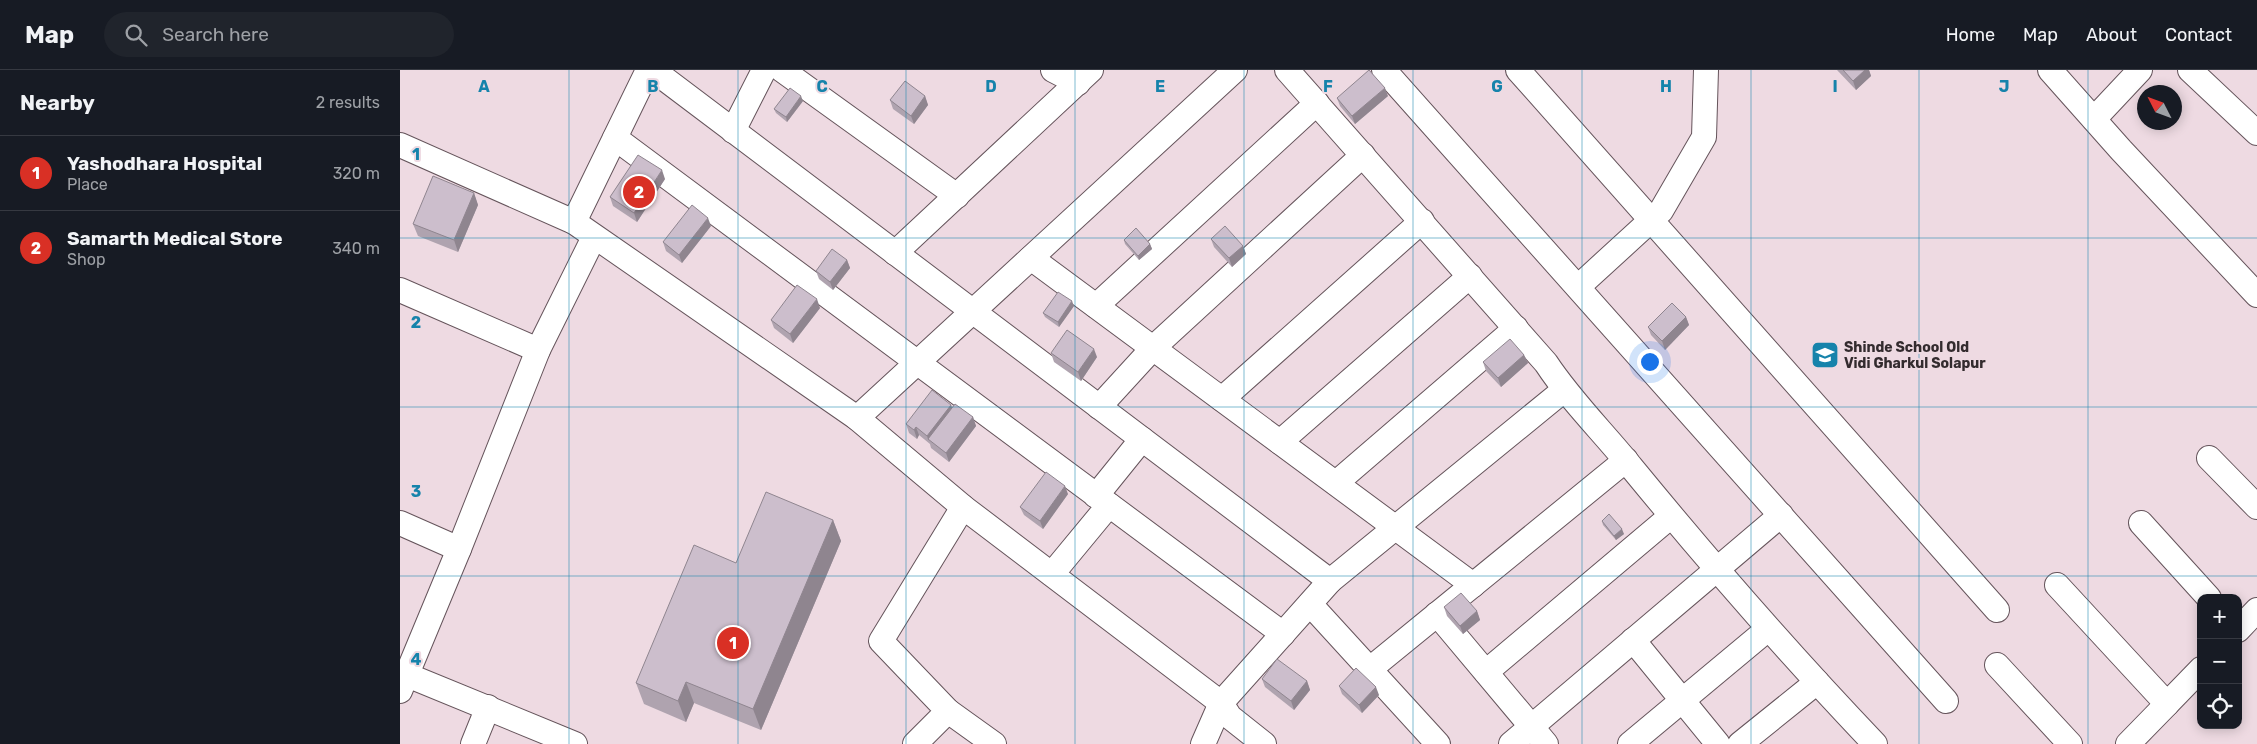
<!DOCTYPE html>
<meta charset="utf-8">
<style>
:root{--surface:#171b24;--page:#20242c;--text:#f1f3f6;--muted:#9ea1a6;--line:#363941;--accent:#d93025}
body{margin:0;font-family:Rubik,sans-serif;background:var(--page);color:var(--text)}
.controls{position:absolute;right:15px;bottom:15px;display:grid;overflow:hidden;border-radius:10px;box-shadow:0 2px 12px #0003}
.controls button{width:45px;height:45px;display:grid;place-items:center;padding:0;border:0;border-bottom:1px solid var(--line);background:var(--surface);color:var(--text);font:25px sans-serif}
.compass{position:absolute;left:1737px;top:15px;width:45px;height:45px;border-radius:50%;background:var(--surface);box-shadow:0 2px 12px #0003;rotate:312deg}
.you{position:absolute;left:1249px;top:291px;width:18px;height:18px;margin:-12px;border:4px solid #fff;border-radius:50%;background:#1a73e8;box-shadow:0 0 0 8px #1a73e833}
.badge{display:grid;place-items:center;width:32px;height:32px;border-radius:50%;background:var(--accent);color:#fff;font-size:16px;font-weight:700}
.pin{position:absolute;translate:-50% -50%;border:2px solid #fff;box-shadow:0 1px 5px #0006}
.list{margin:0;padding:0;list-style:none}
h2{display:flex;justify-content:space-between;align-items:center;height:65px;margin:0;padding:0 20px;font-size:21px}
h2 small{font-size:16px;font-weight:400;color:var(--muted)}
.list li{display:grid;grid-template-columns:32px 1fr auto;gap:15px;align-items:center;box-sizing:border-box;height:75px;padding:0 20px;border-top:1px solid var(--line)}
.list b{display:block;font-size:19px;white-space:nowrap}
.list p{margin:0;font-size:16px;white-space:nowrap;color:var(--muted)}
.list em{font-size:16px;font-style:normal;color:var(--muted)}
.icon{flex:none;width:28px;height:28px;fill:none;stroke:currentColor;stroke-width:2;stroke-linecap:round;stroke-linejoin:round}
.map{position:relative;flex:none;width:1857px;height:674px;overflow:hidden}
header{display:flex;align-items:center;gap:30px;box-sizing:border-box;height:70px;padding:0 25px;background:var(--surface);border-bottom:1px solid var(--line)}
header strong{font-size:24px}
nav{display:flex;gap:28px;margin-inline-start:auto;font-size:18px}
.search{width:350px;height:45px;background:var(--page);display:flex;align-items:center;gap:12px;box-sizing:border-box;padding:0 18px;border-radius:28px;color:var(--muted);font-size:19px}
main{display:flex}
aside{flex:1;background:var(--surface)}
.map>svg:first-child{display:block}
</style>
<header>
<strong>Map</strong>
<div class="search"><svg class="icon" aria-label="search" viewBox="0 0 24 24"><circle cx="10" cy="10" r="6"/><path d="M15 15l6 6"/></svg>Search here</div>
<nav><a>Home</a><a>Map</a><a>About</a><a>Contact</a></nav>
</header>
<main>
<aside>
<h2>Nearby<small>2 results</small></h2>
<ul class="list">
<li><span class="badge">1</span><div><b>Yashodhara Hospital</b><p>Place</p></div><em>320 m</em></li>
<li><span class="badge">2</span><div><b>Samarth Medical Store</b><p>Shop</p></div><em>340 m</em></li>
</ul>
</aside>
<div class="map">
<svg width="1857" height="674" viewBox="0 0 1857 674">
<rect width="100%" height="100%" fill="#eedae2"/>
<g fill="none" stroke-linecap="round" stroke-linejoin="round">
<defs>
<g id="minor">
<path d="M 253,0 L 930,511 L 1164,320"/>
<path d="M 382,0 L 557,126"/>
<path d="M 653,0 L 678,13"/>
<path d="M 887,0 L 1146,293 C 1171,331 1203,362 1232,398 C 1310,493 1390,585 1475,674"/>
<path d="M 984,0 L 1546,631"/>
<path d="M 1118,0 L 1597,540"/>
<path d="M 1650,0 L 1721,80 L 1857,225"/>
<path d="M 1790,0 L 1857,63"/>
<path d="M 1694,49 L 1740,0"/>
<path d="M 333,61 L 364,0"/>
<path d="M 215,68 L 883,564"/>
<path d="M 0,75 L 174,152 L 457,348 L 563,437 L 821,633 L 830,647 L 864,674"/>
<path d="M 174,152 L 248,0"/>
<path d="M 495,183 L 691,0"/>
<path d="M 631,188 L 1073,515"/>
<path d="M 1178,217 L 1261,141 L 1304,67 L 1306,0"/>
<path d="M 0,220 L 138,280"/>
<path d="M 696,236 L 917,33"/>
<path d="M 822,329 L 1022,151"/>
<path d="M 699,337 L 753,278 L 963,85"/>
<path d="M 457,348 L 835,0"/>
<path d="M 880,372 L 1070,206"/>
<path d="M 1809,388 L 1857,437"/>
<path d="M 936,413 L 1116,258"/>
<path d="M 696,426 L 742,369"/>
<path d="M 0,453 L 59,479"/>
<path d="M 1741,453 L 1809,528"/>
<path d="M 652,504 L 709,435"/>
<path d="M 1657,515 L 1767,634 L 1801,599"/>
<path d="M 910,534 L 1038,674"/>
<path d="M 1037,544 L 1146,674"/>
<path d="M 1838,560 L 1857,540"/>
<path d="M 1233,570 L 1318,674"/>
<path d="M 1597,595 L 1670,674"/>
<path d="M 970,599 L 1226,390"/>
<path d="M 1086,602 L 1271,446"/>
<path d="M 7,605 L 175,674"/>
<path d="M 0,621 L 59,479 L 138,280 L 194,167"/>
<path d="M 548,641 L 594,674"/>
<path d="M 73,674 L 88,637"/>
<path d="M 515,674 L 548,641 L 481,571 L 563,437"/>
<path d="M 803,674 L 821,633 L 930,511"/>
<path d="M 1111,674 L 1381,445"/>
<path d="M 1230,674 L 1368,559"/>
<path d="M 1340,674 L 1417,612"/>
<path d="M 1728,674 L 1767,634"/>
</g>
</defs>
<!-- minor casing -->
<use href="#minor" stroke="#65545b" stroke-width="26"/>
<!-- minor -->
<use href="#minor" stroke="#fff" stroke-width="24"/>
</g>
<!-- wall -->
<g fill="#afa3af">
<path d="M 1437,0 L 1469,0 L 1471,6 L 1456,20 Z"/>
<path d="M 525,26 L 528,35 L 514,54 L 493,39 L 490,30 Z"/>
<path d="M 988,26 L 955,54 L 940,36 L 937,28 Z"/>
<path d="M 403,31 L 387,52 L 376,43 L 374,39 Z"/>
<path d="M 265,109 L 237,152 L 213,136 L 210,127 Z"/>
<path d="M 74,123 L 78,135 L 58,182 L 18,166 L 13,154 Z"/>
<path d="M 311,156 L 282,193 L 266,181 L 263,172 Z"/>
<path d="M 811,169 L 843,176 L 846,184 L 832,197 L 814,177 Z"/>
<path d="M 724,170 L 750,174 L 752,179 L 739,190 L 725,174 Z"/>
<path d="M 447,190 L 450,198 L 433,220 L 419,209 L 416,201 Z"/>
<path d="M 674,236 L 659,257 L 645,247 L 643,243 Z"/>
<path d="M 420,238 L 393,273 L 374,258 L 371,250 Z"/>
<path d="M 1286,247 L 1289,255 L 1265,280 L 1251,265 L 1248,257 Z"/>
<path d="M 651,283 L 697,287 L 681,311 L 654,292 Z"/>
<path d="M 1124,285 L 1128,293 L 1101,317 L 1086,301 L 1083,292 Z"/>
<path d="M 551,335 L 552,338 L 573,347 L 576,356 L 549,392 L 531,378 L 530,374 L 519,365 L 517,369 L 509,363 L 506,354 Z"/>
<path d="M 668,424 L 643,459 L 624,445 L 620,437 Z"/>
<path d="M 433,450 L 441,471 L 361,660 L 294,633 L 286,652 L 244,634 L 236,613 L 336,493 Z"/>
<path d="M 1202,451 L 1224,464 L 1216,470 L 1203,455 Z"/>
<path d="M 1044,537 L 1077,541 L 1080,550 L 1063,564 L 1047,546 Z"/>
<path d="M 862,609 L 907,611 L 910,620 L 894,640 L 865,617 Z"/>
<path d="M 939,616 L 979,625 L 962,643 L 942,624 Z"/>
</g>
<!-- shaded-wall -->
<g fill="#8f858f">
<path d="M 1465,0 L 1469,0 L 1471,6 L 1456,20 L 1453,11 Z"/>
<path d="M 985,18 L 988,26 L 955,54 L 952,46 Z"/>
<path d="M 401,26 L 403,31 L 387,52 L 386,47 Z"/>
<path d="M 525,26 L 528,35 L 514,54 L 511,46 Z"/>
<path d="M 262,100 L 265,109 L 237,152 L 234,143 Z"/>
<path d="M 74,123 L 78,135 L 58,182 L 54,170 Z"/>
<path d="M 308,148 L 311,156 L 282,193 L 279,185 Z"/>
<path d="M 750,174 L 752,179 L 739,190 L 738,186 Z"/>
<path d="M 843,176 L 846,184 L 832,197 L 829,188 Z"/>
<path d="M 447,190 L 450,198 L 433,220 L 430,212 Z"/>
<path d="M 417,229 L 420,238 L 393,273 L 390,264 Z"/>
<path d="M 672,231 L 674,236 L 659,257 L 658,252 Z"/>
<path d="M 1286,247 L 1289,255 L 1265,280 L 1262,271 Z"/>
<path d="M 694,279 L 697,287 L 681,311 L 678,302 Z"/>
<path d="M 1124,285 L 1128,293 L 1101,317 L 1098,308 Z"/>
<path d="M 551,335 L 554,343 L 528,369 L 527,366 Z"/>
<path d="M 573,347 L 576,356 L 549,392 L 546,383 Z"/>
<path d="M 516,357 L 519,365 L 517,369 L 514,360 Z"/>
<path d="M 665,416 L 668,424 L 643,459 L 640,451 Z"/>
<path d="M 433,450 L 441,471 L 361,660 L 353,639 Z"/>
<path d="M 1222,459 L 1224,464 L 1216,470 L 1214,466 Z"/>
<path d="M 1077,541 L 1080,550 L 1063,564 L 1060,556 Z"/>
<path d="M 907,611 L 910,620 L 894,640 L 891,631 Z"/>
<path d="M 286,612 L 294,633 L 286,652 L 278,631 Z"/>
<path d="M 976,617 L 979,625 L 962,643 L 959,635 Z"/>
</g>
<!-- building -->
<g fill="#ccbecc" stroke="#8f858f">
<path d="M 969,0 L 985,18 L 952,46 L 937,28 Z"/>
<path d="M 1443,0 L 1465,0 L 1453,11 Z"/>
<path d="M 505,11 L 525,26 L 511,46 L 490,30 Z"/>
<path d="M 390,18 L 401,26 L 386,47 L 374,39 Z"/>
<path d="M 238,85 L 262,100 L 234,143 L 210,127 Z"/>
<path d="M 33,106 L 74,123 L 54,170 L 13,154 Z"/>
<path d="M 292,135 L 308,148 L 279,185 L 263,172 Z"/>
<path d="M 825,156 L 843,176 L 829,188 L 811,169 Z"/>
<path d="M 736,158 L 750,174 L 738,186 L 724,170 Z"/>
<path d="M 432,179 L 447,190 L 430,212 L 416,201 Z"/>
<path d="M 397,215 L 417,229 L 390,264 L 371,250 Z"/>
<path d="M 658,222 L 672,231 L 658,252 L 643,243 Z"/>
<path d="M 1272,233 L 1286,247 L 1262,271 L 1248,257 Z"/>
<path d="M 667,260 L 694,279 L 678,302 L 651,283 Z"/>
<path d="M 1110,269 L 1124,285 L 1098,308 L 1083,292 Z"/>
<path d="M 532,320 L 551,335 L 527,366 L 516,357 L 514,360 L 506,354 Z"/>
<path d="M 555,334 L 573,347 L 546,383 L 528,369 Z"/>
<path d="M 646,402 L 665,416 L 640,451 L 620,437 Z"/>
<path d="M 366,422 L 433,450 L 353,639 L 286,612 L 278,631 L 236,613 L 294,475 L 336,493 Z"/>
<path d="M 1209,444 L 1222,459 L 1214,466 L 1202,451 Z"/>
<path d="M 1061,523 L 1077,541 L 1060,556 L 1044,537 Z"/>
<path d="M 877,589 L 907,611 L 891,631 L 862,609 Z"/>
<path d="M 956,598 L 976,617 L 959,635 L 939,616 Z"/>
</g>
<!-- grid -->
<path fill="none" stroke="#1683ab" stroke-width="1" stroke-opacity="0.55" d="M 169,0 L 169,674M 338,0 L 338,674M 506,0 L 506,674M 675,0 L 675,674M 844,0 L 844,674M 1013,0 L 1013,674M 1182,0 L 1182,674M 1351,0 L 1351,674M 1519,0 L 1519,674M 1688,0 L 1688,674M 0,168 L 1857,168M 0,337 L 1857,337M 0,506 L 1857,506"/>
<!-- icons -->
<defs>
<symbol id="school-square" viewBox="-11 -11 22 22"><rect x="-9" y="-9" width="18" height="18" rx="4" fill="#1683ab" stroke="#eedae2"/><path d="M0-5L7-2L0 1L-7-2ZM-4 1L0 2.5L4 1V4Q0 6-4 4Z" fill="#fff"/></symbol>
</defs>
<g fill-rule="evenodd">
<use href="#school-square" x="1409" y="269" width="32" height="32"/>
</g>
<g text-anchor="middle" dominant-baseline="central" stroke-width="4" stroke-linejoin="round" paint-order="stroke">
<!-- poi labels -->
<g font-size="14" font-weight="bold" fill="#332b2e" stroke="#eedae2" text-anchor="start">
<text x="1444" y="277">Shinde School Old<tspan x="1444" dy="16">Vidi Gharkul Solapur</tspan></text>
</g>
</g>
<g font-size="16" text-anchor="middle" font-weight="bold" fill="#1683ab" stroke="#eedae2" stroke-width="4" stroke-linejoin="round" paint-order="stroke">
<text x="84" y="22">A</text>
<text x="253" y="22">B</text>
<text x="422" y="22">C</text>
<text x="591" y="22">D</text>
<text x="760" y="22">E</text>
<text x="928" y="22">F</text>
<text x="1097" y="22">G</text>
<text x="1266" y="22">H</text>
<text x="1435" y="22">I</text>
<text x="1604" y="22">J</text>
<text x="16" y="90">1</text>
<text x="16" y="258">2</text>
<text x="16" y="427">3</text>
<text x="16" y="595">4</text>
</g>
</svg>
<div class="controls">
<button>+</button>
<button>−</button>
<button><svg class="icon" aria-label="locate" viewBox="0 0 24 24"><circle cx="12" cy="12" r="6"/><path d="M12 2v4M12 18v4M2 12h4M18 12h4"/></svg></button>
</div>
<svg class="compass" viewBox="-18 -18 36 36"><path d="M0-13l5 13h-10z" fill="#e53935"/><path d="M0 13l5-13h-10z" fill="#9ea1a6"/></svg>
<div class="you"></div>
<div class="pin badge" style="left:333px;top:573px">1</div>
<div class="pin badge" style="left:239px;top:122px">2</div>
</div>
</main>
